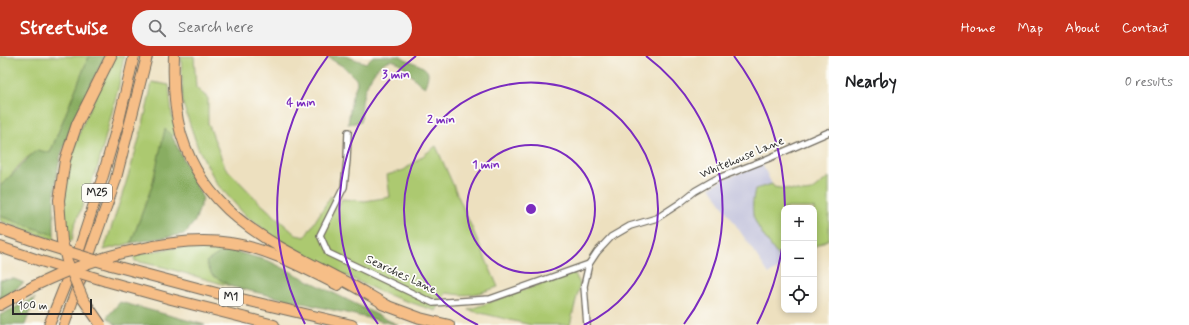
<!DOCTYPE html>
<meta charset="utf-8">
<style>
:root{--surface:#fff;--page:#f2f2f2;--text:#202124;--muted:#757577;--line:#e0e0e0;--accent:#c8321e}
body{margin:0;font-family:Mynerve,sans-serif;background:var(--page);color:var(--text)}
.controls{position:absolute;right:12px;bottom:12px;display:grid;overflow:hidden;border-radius:8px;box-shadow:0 2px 6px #0003}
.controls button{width:36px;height:36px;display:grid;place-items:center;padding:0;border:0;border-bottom:1px solid var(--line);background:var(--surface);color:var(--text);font:20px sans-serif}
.scale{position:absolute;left:12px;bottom:10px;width:80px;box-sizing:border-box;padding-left:4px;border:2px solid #2b2b2b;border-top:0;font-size:11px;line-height:14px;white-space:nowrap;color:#2b2b2b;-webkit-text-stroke:3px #fdfcf7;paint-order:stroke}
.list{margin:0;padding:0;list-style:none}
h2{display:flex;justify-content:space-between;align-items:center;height:52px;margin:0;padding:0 16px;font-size:17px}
h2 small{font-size:13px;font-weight:400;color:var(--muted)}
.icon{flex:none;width:22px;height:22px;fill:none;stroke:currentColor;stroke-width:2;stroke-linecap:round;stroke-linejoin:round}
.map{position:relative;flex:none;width:829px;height:269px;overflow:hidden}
header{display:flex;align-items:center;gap:24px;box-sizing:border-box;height:56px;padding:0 20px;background:var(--accent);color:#fff}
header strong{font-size:19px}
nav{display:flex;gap:22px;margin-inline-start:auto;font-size:14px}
.search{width:280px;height:36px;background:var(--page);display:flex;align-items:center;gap:10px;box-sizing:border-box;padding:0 14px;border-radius:22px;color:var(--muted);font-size:15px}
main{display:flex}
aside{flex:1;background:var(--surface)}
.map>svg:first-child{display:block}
</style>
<header>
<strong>Streetwise</strong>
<div class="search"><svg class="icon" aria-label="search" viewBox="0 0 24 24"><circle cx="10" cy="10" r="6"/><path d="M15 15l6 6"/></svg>Search here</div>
<nav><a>Home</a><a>Map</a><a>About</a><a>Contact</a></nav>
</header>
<main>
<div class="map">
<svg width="829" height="269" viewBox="0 0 829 269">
<rect width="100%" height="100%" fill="#fdfcf7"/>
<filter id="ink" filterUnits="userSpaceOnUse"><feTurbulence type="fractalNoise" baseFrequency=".025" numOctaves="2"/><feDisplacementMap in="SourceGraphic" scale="8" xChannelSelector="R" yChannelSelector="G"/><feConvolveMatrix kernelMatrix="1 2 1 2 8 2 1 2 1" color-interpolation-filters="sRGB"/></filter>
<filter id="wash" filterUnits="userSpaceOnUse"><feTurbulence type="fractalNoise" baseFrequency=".012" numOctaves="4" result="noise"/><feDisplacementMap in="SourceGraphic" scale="16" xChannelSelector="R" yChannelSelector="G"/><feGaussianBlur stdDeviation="0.9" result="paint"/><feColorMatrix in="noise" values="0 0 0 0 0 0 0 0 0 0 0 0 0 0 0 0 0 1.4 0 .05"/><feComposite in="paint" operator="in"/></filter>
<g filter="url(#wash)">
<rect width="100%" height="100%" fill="#ede0bf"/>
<!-- industrial -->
<path fill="#c2c2dc" d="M 762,108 L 772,128 L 755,133 L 757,169 L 784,209 L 769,218 L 710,131 L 722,124 Z"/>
<!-- green -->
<g fill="#acc970" stroke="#6c7a4e">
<path d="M 0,0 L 89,0 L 50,97 C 27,89 16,118 0,130 Z"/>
<path d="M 115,0 L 124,0 L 119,29 L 98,110 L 74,171 L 72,185 L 67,185 C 54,114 85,62 115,0 Z"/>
<path d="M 181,0 L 194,0 L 196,32 L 208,42 L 208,67 L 225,111 L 260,147 L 296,179 L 305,181 L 331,140 L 339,148 L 342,143 L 365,145 L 390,141 L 387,119 L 404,114 L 436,90 L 498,231 C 477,238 468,241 446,237 L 436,255 L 385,238 L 340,217 L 277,183 L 245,159 L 217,128 L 198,92 L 183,48 Z"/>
<path d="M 152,26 L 169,29 L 172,60 L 177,77 L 172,80 L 165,74 L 152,130 L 131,187 L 104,194 C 122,138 142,84 152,26 Z"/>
<path d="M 829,121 L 829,183 L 814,191 L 814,152 L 784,152 L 784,208 C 776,197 755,171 753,158 C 752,150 753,141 755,133 L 772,128 L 774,131 L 804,136 L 811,135 Z"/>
<path d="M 0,160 L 54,179 L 55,184 L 0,165 Z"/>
<path d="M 194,190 L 224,191 L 226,193 L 206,206 L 212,219 L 233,231 L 163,211 L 135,205 L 133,199 L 166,193 Z"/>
<path d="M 574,216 L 580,228 L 570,269 L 531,269 L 468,254 Z"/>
</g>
<!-- forest -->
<g fill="#89ad62" stroke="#5a6c46">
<path d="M 89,0 L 105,0 L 73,65 L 60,102 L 56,124 L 54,148 L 54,179 L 0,160 L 0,130 L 6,125 L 33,97 L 38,94 L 50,97 Z"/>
<path d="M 329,0 L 345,0 L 366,7 L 373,0 L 401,0 C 407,6 428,9 428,18 C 428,22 426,27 425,31 C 412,24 409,12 395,5 C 380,0 365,29 363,41 C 361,49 362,57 361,66 L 348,68 L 352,41 L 357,27 L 356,23 L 344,11 L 329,2 Z"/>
<path d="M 165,73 L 172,80 L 203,143 L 195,165 L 185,178 L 131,187 L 152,130 Z"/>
<path d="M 226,193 L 269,205 L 398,269 L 233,231 L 212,219 L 206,206 Z"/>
<path d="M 14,223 L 24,227 L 13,235 L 13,236 L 0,244 L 0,224 Z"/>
<path d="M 35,242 L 25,269 L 0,269 L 0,259 Z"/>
<path d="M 120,246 L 205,269 L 116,269 L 107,261 Z"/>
</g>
</g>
<g filter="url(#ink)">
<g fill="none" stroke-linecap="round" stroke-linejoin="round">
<defs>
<g id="street">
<path d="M 348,76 L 347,104 L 344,131 L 320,179 L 328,197 L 433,247 L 490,243 L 589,208"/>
<path d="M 587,269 L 584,230 L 589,208 L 597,196 L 611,181 L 630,170 L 657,162 L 680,147 L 695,135 L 716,123 L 767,103 L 829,76"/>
</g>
<g id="highway">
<path d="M 174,0 C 173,26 174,53 181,78 C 205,158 271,187 338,222 C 355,230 372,241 388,250"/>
<path d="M 0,173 L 46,189"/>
<path d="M 62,185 L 59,144 L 65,104 L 77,68 L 111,0"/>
<path d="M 0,191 L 41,205"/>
<path d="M 135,194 C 165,187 199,182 230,187 C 267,192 304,212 338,229"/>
<path d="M 111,209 L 220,238 L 352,269"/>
<path d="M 106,225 L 171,243 L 274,269"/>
<path d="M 382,248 L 420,262 L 449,269"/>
<path d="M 0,249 L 34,230"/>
<path d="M 49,269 L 79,194 L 102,123 L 119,64 L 134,0"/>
<path d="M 64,269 L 115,126 L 147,0"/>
</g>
</defs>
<!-- street casing -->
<use href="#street" stroke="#6f6a5f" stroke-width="8"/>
<!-- highway casing -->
<use href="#highway" stroke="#6f6a5f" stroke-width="12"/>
<!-- street -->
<use href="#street" stroke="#fff" stroke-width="5.5"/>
<!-- highway -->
<use href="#highway" stroke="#f6be87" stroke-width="10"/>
<defs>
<g id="highway-bridge">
<path d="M 62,185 L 67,205 L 83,243 L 101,269"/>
<path d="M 46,189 L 111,209"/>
<path d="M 41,205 L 106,225"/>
<path d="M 34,230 C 67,214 100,201 135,194"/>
</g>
</defs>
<!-- highway-bridge casing -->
<use href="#highway-bridge" stroke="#6f6a5f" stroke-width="12" stroke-linecap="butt"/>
<!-- highway-bridge -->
<use href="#highway-bridge" stroke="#f6be87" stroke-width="10"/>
</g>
</g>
<!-- distance rings -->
<g fill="none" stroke="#7b2cbf" stroke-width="2">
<circle cx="531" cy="153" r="64"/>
<path d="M478 269A127 127 0 1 1 584 269"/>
<path d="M378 268A191 191 0 0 1 416 0M646 0A191 191 0 0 1 684 268"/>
<path d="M784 177A254 254 0 0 1 757 268M305 268A254 254 0 0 1 328 0M734 0A254 254 0 0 1 785 151"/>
</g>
<g text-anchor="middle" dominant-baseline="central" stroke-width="3.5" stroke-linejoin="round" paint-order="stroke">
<!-- shield labels -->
<g fill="#fdfcf7" stroke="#6a6a68" stroke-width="1">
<rect x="82" y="128" width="30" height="18" rx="3"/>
<rect x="219" y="232" width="24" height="18" rx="3"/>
</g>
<g font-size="11" font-weight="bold" fill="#2b2b2b">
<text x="97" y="137">M25</text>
<text x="231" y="241">M1</text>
</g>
<!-- street labels -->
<g font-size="12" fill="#2b2b2b" stroke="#fdfcf7">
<text transform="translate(742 102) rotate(-23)">Whitehouse Lane</text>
<text transform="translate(401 219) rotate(25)">Searches Lane</text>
</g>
</g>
<circle cx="531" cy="153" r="6" fill="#7b2cbf" stroke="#fdfcf7" stroke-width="2"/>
<g font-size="12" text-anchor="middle" font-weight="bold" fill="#7b2cbf" stroke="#fdfcf7" stroke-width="3.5" stroke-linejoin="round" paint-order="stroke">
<text x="396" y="22">3 min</text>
<text x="301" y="50">4 min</text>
<text x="441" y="67">2 min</text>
<text x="486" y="112">1 min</text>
</g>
</svg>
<div class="controls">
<button>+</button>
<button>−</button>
<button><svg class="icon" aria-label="locate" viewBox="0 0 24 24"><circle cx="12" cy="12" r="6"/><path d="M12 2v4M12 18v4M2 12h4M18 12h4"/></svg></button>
</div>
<div class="scale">100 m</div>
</div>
<aside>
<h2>Nearby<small>0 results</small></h2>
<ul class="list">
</ul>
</aside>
</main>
